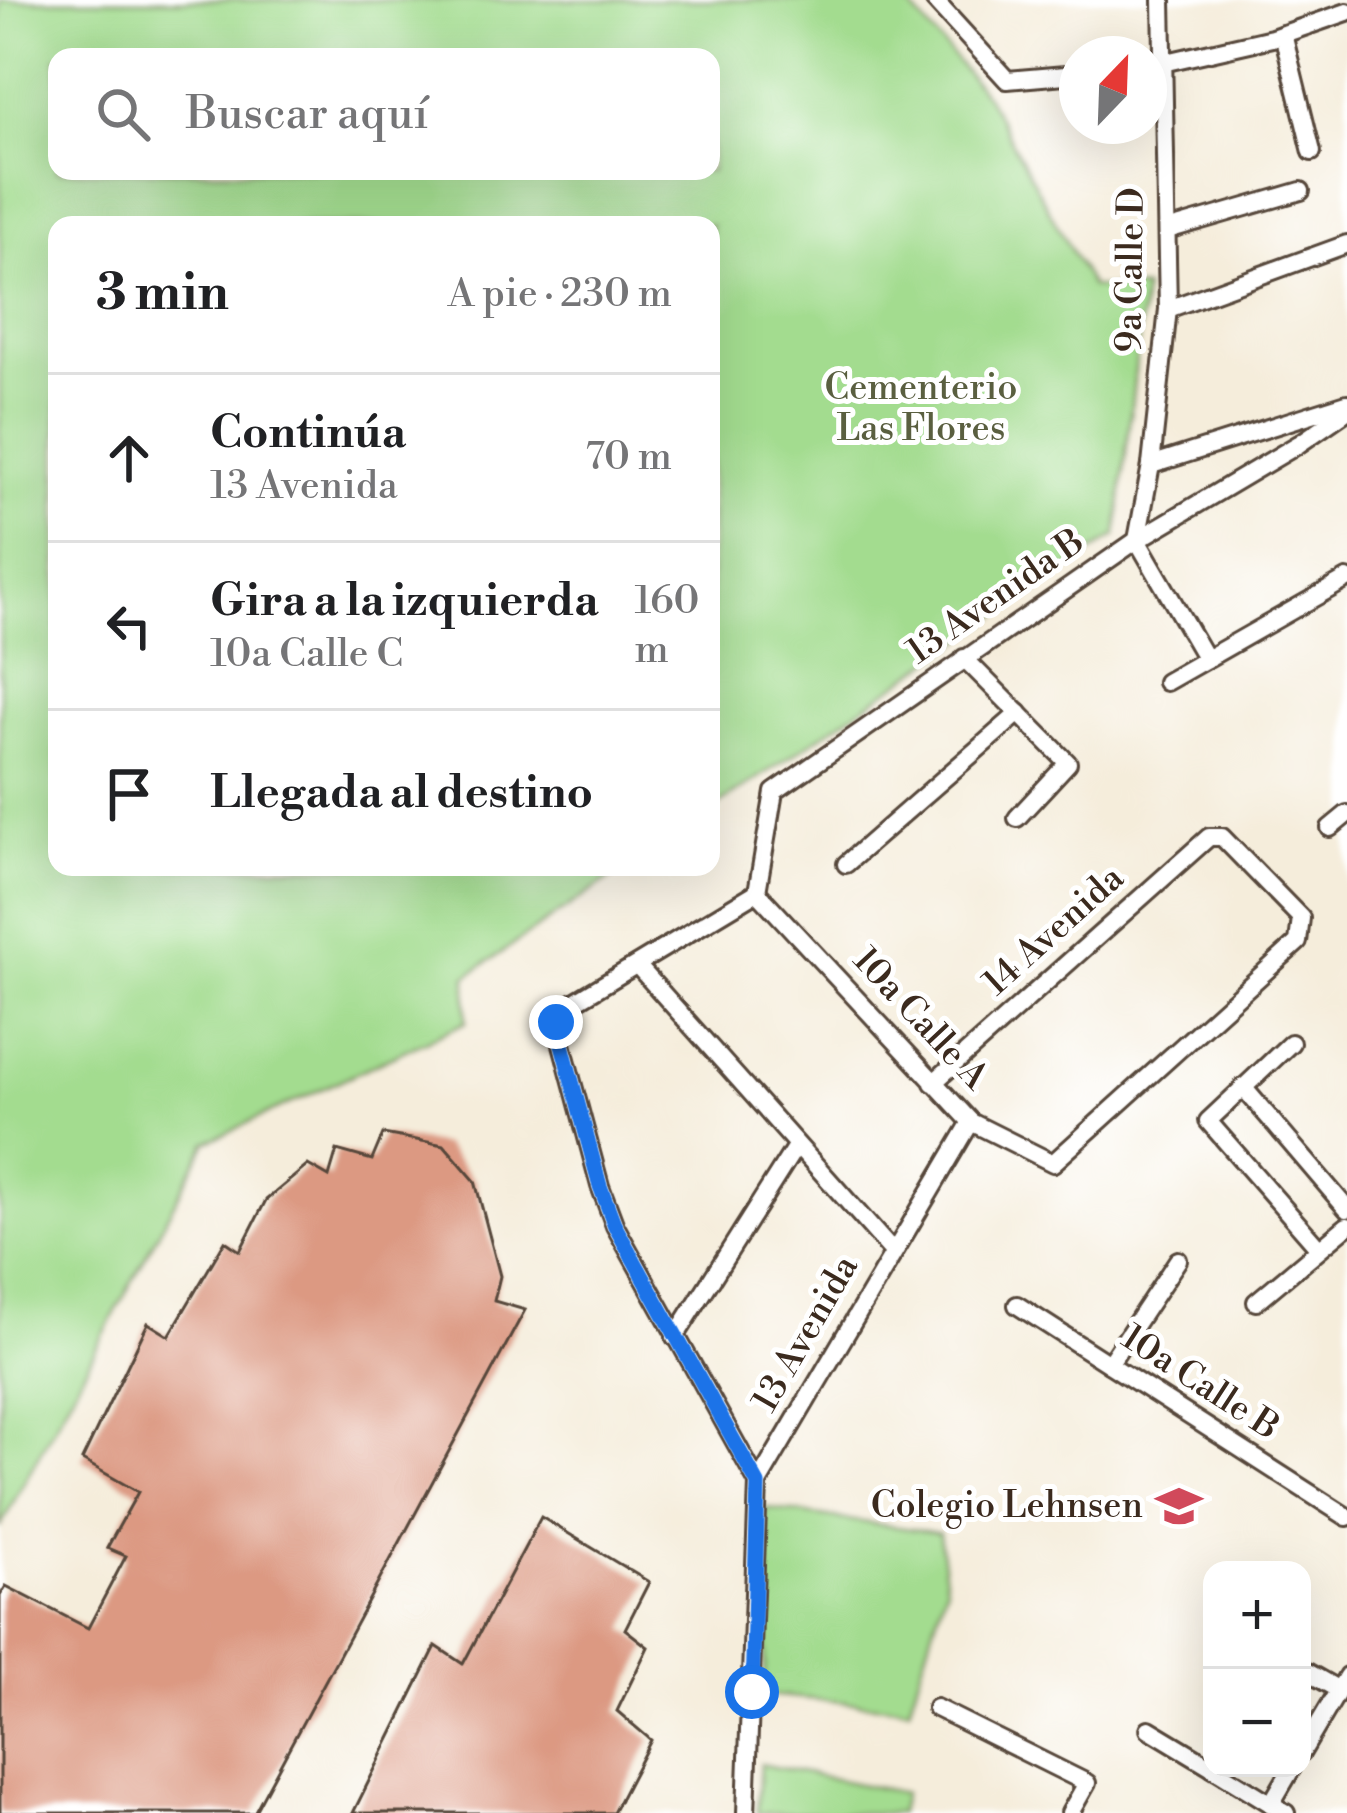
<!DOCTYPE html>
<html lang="es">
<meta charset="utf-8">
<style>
:root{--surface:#fff;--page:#f6f6f6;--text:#202124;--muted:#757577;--line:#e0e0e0}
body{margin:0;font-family:"Libre Bodoni",serif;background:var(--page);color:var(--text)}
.controls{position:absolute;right:36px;bottom:36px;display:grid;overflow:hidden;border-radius:24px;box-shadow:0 12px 48px #0002}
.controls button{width:108px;height:108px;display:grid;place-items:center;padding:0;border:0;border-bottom:3px solid var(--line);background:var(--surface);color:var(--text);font:60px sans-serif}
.compass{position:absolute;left:1059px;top:36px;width:108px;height:108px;border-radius:50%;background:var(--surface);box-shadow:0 12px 48px #0002;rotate:23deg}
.stop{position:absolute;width:36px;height:36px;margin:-27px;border:9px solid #1a73e8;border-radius:50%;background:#fff}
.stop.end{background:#1a73e8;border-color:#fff;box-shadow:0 3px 12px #0008}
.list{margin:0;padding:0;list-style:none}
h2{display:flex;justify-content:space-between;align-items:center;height:156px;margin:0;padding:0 48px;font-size:51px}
h2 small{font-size:39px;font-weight:400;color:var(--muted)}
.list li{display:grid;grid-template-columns:78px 1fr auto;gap:36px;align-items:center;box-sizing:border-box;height:168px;padding:0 48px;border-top:3px solid var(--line)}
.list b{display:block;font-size:45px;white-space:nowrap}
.list p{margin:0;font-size:39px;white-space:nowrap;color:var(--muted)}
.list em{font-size:39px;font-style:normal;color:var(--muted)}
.icon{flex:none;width:66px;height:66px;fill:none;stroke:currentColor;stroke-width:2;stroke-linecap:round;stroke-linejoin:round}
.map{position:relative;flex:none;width:1347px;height:1813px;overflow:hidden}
.search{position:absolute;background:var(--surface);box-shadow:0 12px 48px #0002;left:48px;top:48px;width:672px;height:132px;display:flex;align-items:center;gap:30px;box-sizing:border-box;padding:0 42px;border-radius:24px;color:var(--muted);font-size:45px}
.panel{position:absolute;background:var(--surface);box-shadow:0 12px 48px #0002;left:48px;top:216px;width:672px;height:660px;border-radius:24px}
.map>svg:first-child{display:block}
</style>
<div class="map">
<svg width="1347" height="1813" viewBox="0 0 1347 1813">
<rect width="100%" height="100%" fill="#fff"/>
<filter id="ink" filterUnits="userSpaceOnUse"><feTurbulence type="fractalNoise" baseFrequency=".00833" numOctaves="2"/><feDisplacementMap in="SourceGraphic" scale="24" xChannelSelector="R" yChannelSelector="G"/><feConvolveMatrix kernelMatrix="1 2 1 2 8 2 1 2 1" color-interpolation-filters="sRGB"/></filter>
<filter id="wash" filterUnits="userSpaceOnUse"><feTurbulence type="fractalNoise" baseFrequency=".004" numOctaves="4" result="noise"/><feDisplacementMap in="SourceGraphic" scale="48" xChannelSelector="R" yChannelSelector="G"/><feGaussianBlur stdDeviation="2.7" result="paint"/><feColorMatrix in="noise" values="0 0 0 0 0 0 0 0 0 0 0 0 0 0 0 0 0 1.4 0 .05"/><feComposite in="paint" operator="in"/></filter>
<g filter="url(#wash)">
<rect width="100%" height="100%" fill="#f5eddb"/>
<!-- green -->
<g fill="#a3dc8f" stroke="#6f8356" stroke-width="3" fill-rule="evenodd">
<path d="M 0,0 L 905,0 L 987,97 L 1091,287 L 1144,289 L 1117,535 L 711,810 L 711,225 L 57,225 L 57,867 L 627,867 L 467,976 L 466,1022 L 207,1142 L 0,1527 ZM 57,57 L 711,57 L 711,171 L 57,171 Z"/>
<path d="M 765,1508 L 939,1533 L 946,1586 L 909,1708 L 765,1695 Z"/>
<path d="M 760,1764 L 903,1793 L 899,1813 L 757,1813 Z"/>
</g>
<g id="blocks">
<!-- building -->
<g fill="#dc9982">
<path d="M 383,1134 L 444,1145 L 475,1181 L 500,1276 L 494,1301 L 525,1310 L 254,1813 L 0,1813 L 0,1596 L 6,1586 L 88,1628 L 126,1556 L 107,1548 L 138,1492 L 82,1460 L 148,1323 L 169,1336 L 225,1241 L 240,1251 L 266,1200 L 308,1165 L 329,1177 L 337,1150 L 372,1160 Z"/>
<path d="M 541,1517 L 649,1582 L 625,1629 L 648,1647 L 617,1711 L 651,1740 L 613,1813 L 353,1813 L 436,1646 L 463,1664 Z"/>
</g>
</g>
</g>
<g filter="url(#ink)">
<use href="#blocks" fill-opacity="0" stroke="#57473a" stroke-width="3"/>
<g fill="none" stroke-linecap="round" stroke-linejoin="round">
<defs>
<g id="minor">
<path d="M 934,0 L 1007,80 L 1077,74"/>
<path d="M 1162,0 L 1168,309 L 1151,465 L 1137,540 L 1206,659"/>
<path d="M 1283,34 L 1312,152"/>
<path d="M 1149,66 L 1272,38 L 1347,12"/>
<path d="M 1167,230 L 1301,191"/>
<path d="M 1168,309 L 1347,244"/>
<path d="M 1151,465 L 1347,403"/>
<path d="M 964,658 L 1068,763 L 1017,818"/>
<path d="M 1166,682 L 1347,579"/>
<path d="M 1330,828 L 1347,814"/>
<path d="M 846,864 L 1019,713"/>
<path d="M 757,892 L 971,1122 L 1053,1163 L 1298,942 L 1301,918 L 1222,837 L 1209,837 L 933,1083"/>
<path d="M 757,892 L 774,792 L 1137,540 L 1299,444 L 1347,411"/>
<path d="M 757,892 L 561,1010 L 556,1022 L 600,1186 L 615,1226 L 758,1483"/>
<path d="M 637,965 L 892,1251"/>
<path d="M 1291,1043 L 1208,1121 L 1318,1247"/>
<path d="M 1243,1087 L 1347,1209"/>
<path d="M 1256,1302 L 1347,1226"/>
<path d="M 1017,1305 L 1347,1517"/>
<path d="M 675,1337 L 796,1146"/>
<path d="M 1109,1364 L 1178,1260"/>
<path d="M 1302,1669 L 1339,1690"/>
<path d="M 936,1708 L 1087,1783 L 1070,1813"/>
<path d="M 1149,1729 L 1212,1767"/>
<path d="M 1302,1752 L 1347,1676"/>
<path d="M 1213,1768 L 1286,1813"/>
<path d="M 1271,1804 L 1292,1768"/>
<path d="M 746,1813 L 758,1483 L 971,1122"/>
</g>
</defs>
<!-- minor casing -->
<use href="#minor" stroke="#57473a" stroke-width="22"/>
<!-- minor -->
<use href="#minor" stroke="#fff" stroke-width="16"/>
</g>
</g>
<g fill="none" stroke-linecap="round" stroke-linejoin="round" filter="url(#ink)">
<!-- route -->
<path stroke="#1a73e8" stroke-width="15" d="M 556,1022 L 600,1186 L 615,1226 L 758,1484 L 752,1692"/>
</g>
<!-- icons -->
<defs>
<symbol id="university-bare" viewBox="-9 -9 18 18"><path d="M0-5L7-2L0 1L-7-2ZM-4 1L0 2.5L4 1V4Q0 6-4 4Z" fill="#d1495b" stroke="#fff" stroke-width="2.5" paint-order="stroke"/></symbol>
</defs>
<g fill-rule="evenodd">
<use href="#university-bare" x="1146" y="1473" width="66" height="66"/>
</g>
<g text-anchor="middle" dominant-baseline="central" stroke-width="10" stroke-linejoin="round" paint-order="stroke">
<!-- street labels -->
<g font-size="36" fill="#3b2a1e" stroke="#fff">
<text transform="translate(1131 270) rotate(-89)">9a Calle D</text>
<text transform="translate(996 597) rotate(-35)">13 Avenida B</text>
<text transform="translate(1054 931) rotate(-42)">14 Avenida</text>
<text transform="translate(920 1019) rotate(47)">10a Calle A</text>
<text transform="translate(806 1334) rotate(-60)">13 Avenida</text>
<text transform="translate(1200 1383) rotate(33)">10a Calle B</text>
</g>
<!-- park labels -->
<g font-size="36" fill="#5a5f40" stroke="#fff">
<text x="921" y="388">Cementerio<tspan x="921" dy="41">Las Flores</tspan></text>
</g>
<!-- poi labels -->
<g font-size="36" fill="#3b2a1e" stroke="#fff" text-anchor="end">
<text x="1143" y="1506">Colegio Lehnsen</text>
</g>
</g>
</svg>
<div class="controls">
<button>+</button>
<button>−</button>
</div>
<svg class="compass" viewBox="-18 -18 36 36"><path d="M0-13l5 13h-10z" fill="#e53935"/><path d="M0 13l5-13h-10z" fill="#757577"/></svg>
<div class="stop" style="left:752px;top:1692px"></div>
<div class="stop end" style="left:556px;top:1022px"></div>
<div class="search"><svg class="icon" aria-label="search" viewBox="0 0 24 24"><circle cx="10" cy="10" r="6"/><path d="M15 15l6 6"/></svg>Buscar aquí</div>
<section class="panel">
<h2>3 min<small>A pie · 230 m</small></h2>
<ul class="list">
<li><svg class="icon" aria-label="ahead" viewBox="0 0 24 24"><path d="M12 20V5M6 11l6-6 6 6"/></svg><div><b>Continúa</b><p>13 Avenida</p></div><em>70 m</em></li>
<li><svg class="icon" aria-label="left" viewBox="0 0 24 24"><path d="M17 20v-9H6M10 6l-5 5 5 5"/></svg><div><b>Gira a la izquierda</b><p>10a Calle C</p></div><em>160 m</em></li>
<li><svg class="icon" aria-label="arrive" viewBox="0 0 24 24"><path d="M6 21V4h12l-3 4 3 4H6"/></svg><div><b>Llegada al destino</b></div></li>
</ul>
</section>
</div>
